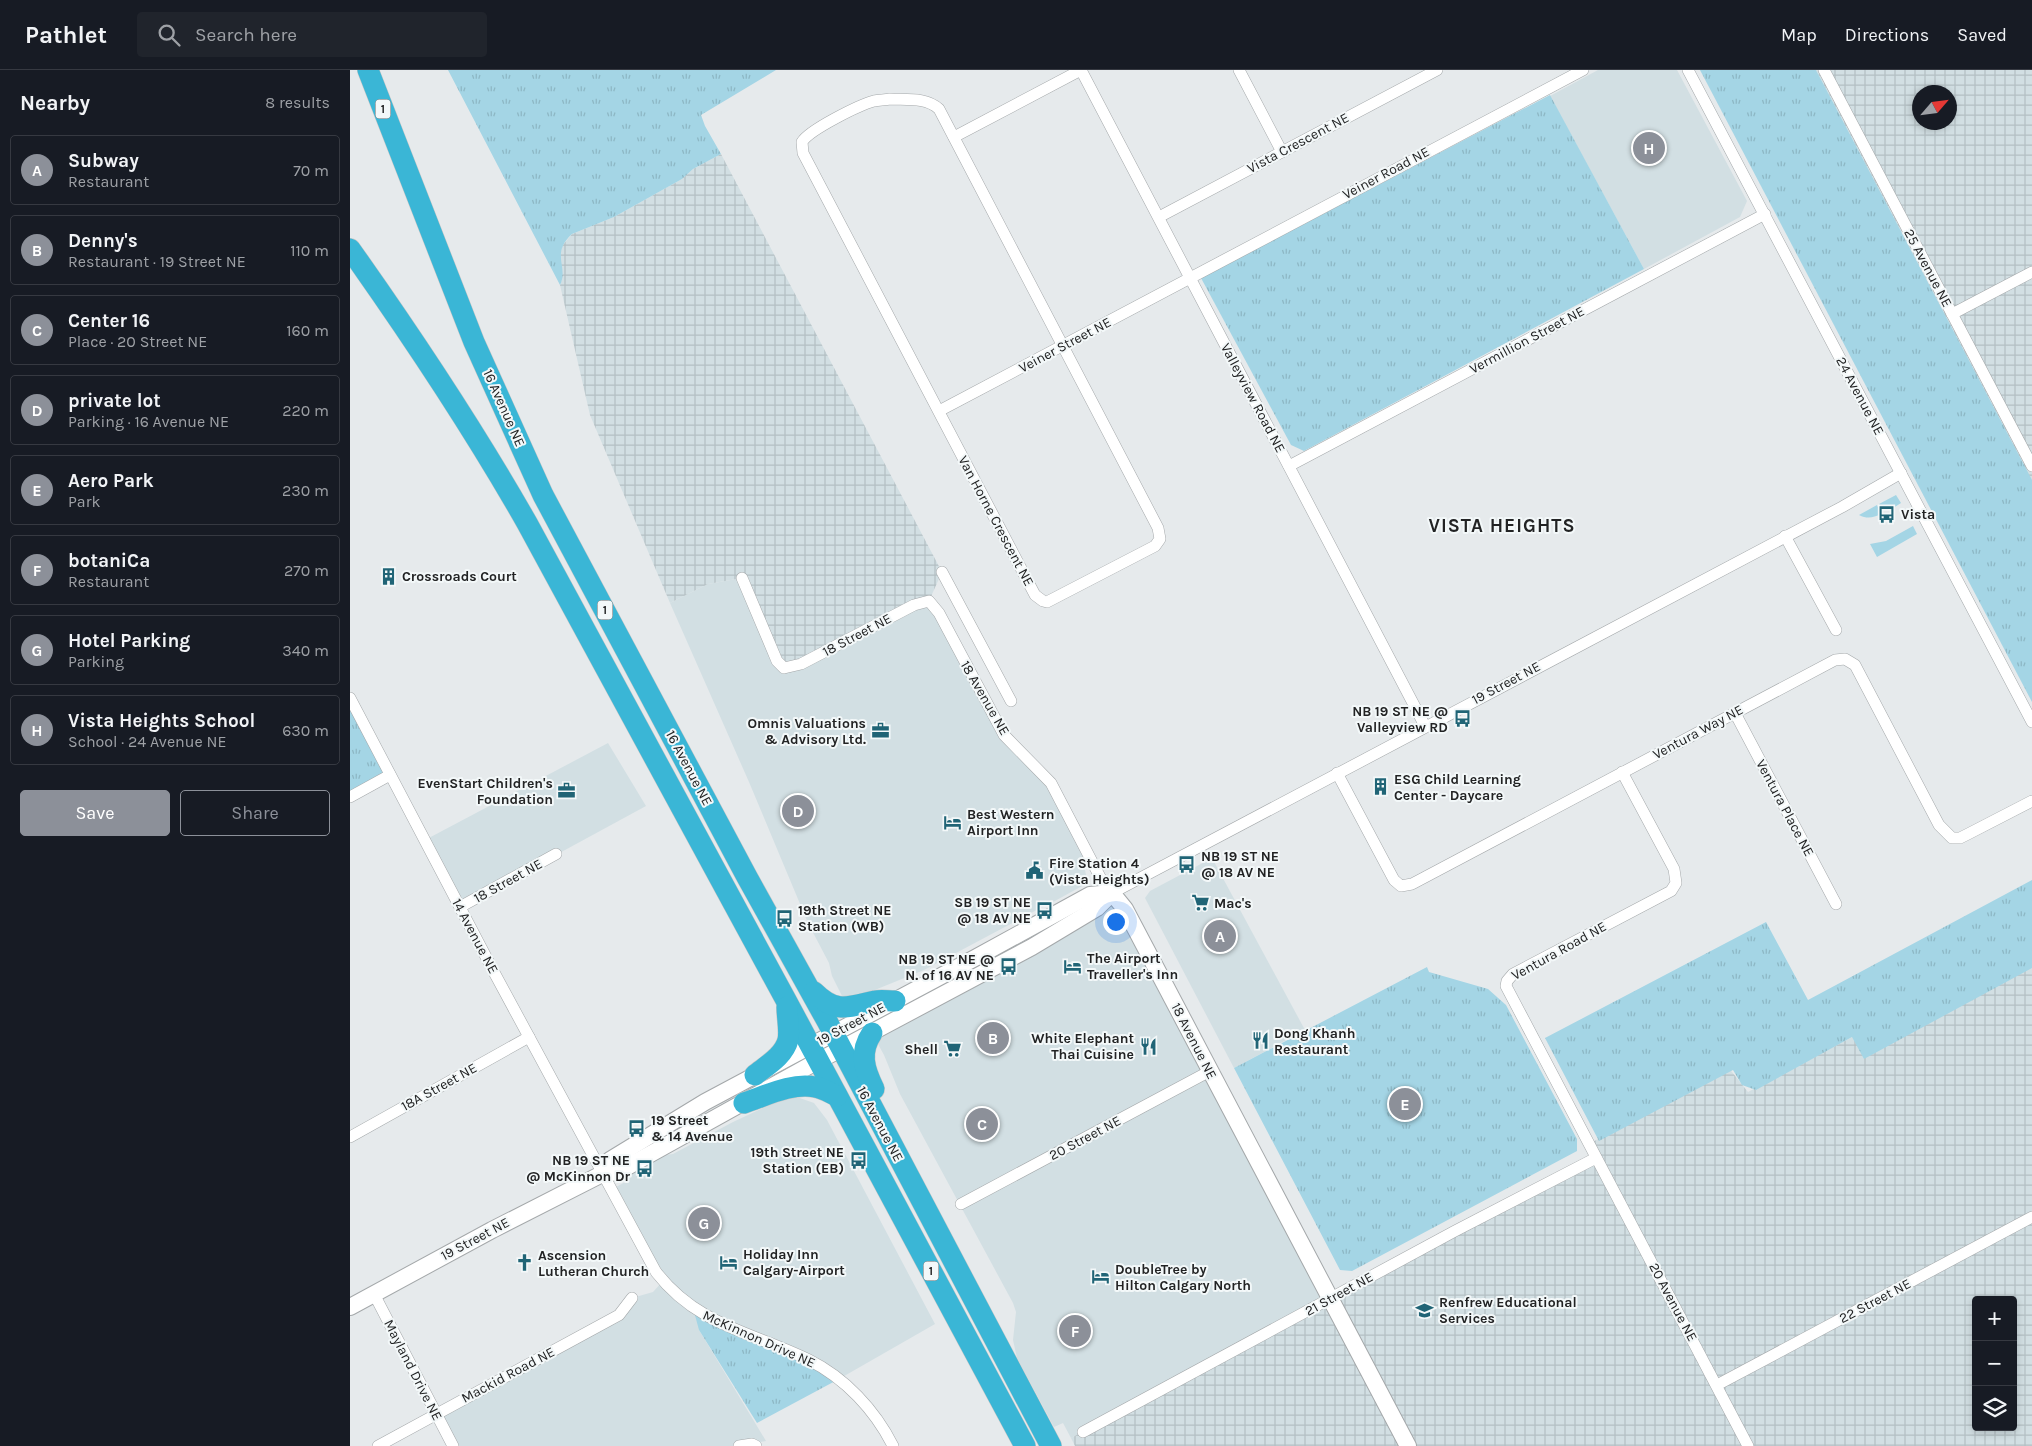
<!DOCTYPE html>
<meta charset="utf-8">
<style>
:root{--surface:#171b24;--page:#20242c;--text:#f1f3f6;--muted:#9ea1a6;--line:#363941;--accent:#8c9099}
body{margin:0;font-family:Karla,sans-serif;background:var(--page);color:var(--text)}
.controls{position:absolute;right:15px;bottom:15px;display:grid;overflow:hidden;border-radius:5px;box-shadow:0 2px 8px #0003}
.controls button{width:45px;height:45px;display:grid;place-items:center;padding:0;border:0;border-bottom:1px solid var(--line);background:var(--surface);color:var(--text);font:25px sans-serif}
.compass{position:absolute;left:1562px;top:15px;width:45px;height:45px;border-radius:50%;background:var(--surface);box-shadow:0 2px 8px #0003;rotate:62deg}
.you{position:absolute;left:765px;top:851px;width:18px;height:18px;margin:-12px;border:4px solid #fff;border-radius:50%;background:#1a73e8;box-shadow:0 0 0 8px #1a73e833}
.badge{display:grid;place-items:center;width:32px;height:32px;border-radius:50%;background:var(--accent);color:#fff;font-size:16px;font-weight:700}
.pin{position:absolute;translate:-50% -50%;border:2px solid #fff;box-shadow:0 1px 5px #0006}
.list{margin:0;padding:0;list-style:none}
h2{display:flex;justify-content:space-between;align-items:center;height:65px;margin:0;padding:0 20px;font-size:21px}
h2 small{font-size:16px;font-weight:400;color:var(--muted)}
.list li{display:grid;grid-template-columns:32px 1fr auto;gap:15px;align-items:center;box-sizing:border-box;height:70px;margin:0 10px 10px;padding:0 10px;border:1px solid var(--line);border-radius:5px}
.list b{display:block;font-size:19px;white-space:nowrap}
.list p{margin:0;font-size:16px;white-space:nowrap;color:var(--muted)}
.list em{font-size:16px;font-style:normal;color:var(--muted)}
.actions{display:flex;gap:10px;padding:15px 20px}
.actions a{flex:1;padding:11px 0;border:1px solid var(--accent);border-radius:5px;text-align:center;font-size:18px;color:var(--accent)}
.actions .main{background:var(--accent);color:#fff}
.icon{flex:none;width:28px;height:28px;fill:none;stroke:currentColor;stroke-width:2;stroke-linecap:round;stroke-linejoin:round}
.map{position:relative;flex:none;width:1682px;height:1376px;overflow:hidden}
header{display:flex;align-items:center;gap:30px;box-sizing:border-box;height:70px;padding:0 25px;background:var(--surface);border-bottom:1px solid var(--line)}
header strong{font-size:24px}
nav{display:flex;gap:28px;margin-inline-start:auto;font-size:18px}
.search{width:350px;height:45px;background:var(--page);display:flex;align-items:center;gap:12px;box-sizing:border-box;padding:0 18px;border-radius:5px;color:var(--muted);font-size:19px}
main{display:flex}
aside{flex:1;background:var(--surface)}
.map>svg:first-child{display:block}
</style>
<header>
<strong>Pathlet</strong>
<div class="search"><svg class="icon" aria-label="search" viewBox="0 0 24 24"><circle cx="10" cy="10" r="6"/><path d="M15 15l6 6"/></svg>Search here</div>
<nav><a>Map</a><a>Directions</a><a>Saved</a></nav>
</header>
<main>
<aside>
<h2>Nearby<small>8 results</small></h2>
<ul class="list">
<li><span class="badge">A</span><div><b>Subway</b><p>Restaurant</p></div><em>70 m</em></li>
<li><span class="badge">B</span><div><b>Denny's</b><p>Restaurant · 19 Street NE</p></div><em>110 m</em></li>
<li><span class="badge">C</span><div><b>Center 16</b><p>Place · 20 Street NE</p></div><em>160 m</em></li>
<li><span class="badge">D</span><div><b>private lot</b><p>Parking · 16 Avenue NE</p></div><em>220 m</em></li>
<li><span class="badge">E</span><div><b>Aero Park</b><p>Park</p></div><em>230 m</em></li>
<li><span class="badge">F</span><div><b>botaniCa</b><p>Restaurant</p></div><em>270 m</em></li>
<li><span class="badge">G</span><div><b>Hotel Parking</b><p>Parking</p></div><em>340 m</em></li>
<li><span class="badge">H</span><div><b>Vista Heights School</b><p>School · 24 Avenue NE</p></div><em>630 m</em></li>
</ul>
<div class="actions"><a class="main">Save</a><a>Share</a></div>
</aside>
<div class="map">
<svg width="1682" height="1376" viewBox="0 0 1682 1376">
<defs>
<pattern id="industrial-grid" width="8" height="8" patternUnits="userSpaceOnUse" patternTransform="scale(1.25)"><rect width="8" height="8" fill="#d2dfe3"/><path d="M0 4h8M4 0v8" fill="none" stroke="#b4bfc3"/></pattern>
<pattern id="park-tufts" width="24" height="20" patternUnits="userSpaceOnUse" patternTransform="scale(1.25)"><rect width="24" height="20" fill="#a4d5e5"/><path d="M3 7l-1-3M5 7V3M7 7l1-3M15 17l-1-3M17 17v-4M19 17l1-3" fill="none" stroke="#8db7c4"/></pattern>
</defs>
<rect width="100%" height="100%" fill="#e6eaec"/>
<!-- built -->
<g fill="#d2dfe3">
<path d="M 1248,0 L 1327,0 L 1397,131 L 1390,147 L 1294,199 L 1200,26 Z"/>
<path d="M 392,508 L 579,531 L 641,642 L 701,713 L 729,767 L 736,805 L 734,815 L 703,832 L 702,830 L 697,832 L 698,834 L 574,900 L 515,924 L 493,928 L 482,906 L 479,893 L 458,853 L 399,712 L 320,533 L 358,514 Z"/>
<path d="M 258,673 L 296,736 L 110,837 L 75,770 Z"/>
<path d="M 862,788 L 955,960 L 884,998 L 795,828 L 800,821 Z"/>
<path d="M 762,823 L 980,1229 L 721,1368 L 713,1353 L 704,1357 L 667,1288 L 663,1270 L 666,1242 L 663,1233 L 550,1024 L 534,985 L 522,963 Z"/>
<path d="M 441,1025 L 464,1033 L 477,1050 L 585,1254 L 489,1309 L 349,1260 L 416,1371 L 389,1376 L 103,1376 L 86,1344 L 252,1254 L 282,1228 L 303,1222 L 313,1211 L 261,1120 L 275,1112 L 279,1105 L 315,1085 L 323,1084 L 383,1052 Z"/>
</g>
<!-- industrial -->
<g fill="url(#industrial-grid)" fill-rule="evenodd">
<path d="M 1466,0 L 1682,0 L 1682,412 ZM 1570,22 L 1600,22 L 1600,52 L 1570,52 Z"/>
<path d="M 371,84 L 592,502 L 579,531 L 434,598 L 392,508 L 358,514 L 320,533 L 240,345 L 210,215 L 212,209 L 210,186 L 212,176 L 222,164 L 264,147 L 332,109 L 343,99 Z"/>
<path d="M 1682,872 L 1682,1376 L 725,1376 L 721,1368 L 1246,1088 L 1239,1074 L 1378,997 L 1398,1022 ZM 1626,1230 L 1663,1230 L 1663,1357 L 1626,1357 Z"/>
</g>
<!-- grass -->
<g fill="#a4d5e5">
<path d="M 1546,425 L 1551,433 L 1540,440 L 1538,437 L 1533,440 L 1529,434 Z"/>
<path d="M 1527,435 L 1531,444 C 1523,448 1517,449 1509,445 Z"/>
<path d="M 1563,456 L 1567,464 L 1527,487 L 1520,474 L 1536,471 Z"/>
</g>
<!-- park -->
<g fill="url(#park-tufts)">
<path d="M 98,0 L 426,0 L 351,45 L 355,56 L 371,84 L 343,99 L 332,109 L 264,147 L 222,164 C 200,184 219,197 210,215 Z"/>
<path d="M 1350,0 L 1466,0 L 1682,410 L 1682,632 Z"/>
<path d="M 1200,25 L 1294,199 L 954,381 L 941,375 L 851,208 Z"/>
<path d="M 0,628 L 40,705 L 0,727 Z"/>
<path d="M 1682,810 L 1682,898 L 1514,989 L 1502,967 L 1406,1020 L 1392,1015 L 1383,1000 L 1249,1071 L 1195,968 L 1416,852 L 1458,930 Z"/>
<path d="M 1077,897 L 1079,902 L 1138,919 L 1156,935 L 1227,1069 L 1227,1081 L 1002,1201 L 990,1200 L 884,998 Z"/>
<path d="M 343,1238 L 489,1309 L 407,1353 L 349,1260 Z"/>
</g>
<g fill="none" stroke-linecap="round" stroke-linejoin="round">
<defs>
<g id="street">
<path d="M 731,0 L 1075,656"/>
<path d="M 889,0 L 932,82"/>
<path d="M 1338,0 L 1682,652"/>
<path d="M 1474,0 L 1682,396"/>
<path d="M 540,29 C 556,30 576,27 589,39 L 808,458 L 810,469 L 805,476 L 697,532 L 693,531 L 685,525 L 453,83 L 452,72 C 459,60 509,35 524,31 C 529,30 535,30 540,29 Z"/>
<path d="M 604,67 L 731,0"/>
<path d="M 809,147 L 1087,0"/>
<path d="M 1602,244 L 1682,202"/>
<path d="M 589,341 L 1233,0"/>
<path d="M 939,396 L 1415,144"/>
<path d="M 1435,466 L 1486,560"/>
<path d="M 592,502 L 661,631"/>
<path d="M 392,508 L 427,591 L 434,598 L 451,594 L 564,535 L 579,531 L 589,543 L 654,665 L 701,713 L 750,807 L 762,823 L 1492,437 L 1551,403"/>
<path d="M 0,628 L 145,904 L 306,1202 C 348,1256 402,1262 459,1290 C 495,1308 525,1340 543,1376"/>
<path d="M 1385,643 L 1486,834"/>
<path d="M 1272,702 L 1324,799 L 1326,813 L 1321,821 L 1163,904 L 1157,911 L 1156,916 L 1398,1376"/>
<path d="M 987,703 L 1044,810 L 1051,816 L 1062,814 L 1485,590 L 1495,589 L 1505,595 L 1589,755 L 1602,768 L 1610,768 L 1618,764 L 1682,731"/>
<path d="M 0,727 L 40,705"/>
<path d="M 110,837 L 206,784"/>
<path d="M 0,1067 L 179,967"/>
<path d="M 611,1134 L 860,1001"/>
<path d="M 24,1224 L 103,1376"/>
<path d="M 1367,1315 L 1682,1147"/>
<path d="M 733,1362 L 1105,1161 L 1246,1088"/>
<path d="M 28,1376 L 269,1245 L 282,1228"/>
<path d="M 389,1376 L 402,1374 L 406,1376"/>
</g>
<g id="secondary">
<path d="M 762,823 L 775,839 L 1058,1376"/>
<path d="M 252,1104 L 260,1090 L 355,1032 L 625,888 L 740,825 L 762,823"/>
<path d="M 0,1237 L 142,1160 L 252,1104 L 268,1102 L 457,997 L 682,877 L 747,838 L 762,823"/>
</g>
<g id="highway">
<path d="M 18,0 L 124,272 L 193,425 L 397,807 L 477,951 L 701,1376"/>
<path d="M 0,179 C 63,268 123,358 177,453 L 437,932 L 675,1376"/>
<path d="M 464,922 C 486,944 498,937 525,931 C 531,930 538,931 545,931"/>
<path d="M 522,963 C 509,982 514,999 524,1019"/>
<path d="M 405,1005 C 416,996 434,986 438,970 C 440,960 437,948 437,937"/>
<path d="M 394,1033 C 415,1026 443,1012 465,1017 C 473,1018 480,1023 487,1026"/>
</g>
</defs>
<!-- street casing -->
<use href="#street" stroke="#a4a8aa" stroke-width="12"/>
<!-- secondary casing -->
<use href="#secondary" stroke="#a4a8aa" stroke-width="18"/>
<!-- highway casing -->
<use href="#highway" stroke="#c6c6c6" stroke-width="22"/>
<!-- street -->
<use href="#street" stroke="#fff" stroke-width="11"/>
<!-- secondary -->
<use href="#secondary" stroke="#fff" stroke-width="16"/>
<!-- highway -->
<use href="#highway" stroke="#3ab6d6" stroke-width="21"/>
</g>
<!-- icons -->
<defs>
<symbol id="bus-bare" viewBox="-9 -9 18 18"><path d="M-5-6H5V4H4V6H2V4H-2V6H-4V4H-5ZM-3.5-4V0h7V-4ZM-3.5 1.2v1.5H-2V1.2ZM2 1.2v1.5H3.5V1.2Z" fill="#206476" stroke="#f3f8f9" stroke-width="2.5" paint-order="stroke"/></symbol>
<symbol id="building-bare" viewBox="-9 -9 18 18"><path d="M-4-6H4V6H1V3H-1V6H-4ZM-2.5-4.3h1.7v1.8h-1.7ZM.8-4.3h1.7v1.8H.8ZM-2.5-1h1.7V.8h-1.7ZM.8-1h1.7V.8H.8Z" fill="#206476" stroke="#f3f8f9" stroke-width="2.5" paint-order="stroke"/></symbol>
<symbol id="office-bare" viewBox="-9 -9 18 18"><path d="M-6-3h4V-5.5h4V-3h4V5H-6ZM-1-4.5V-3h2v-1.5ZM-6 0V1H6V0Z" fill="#206476" stroke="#f3f8f9" stroke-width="2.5" paint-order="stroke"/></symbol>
<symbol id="hotel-bare" viewBox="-9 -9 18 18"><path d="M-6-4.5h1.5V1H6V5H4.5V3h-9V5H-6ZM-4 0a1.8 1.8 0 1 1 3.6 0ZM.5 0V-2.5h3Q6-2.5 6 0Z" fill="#206476" stroke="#f3f8f9" stroke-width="2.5" paint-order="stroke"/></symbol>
<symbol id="civic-bare" viewBox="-9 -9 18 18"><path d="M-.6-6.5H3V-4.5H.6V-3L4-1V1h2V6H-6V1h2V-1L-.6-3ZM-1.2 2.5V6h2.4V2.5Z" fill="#206476" stroke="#f3f8f9" stroke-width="2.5" paint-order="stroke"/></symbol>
<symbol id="supermarket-bare" viewBox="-9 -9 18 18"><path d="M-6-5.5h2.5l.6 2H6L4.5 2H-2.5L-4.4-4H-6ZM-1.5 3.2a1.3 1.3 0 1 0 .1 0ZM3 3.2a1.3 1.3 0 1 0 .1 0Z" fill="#206476" stroke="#f3f8f9" stroke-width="2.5" paint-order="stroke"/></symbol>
<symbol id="restaurant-bare" viewBox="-9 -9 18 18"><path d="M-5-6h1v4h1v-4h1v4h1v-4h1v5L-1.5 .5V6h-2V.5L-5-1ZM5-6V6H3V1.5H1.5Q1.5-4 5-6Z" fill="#206476" stroke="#f3f8f9" stroke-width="2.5" paint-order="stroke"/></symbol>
<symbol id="church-bare" viewBox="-9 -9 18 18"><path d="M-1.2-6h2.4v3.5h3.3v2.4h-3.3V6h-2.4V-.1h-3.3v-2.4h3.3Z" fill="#206476" stroke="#f3f8f9" stroke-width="2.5" paint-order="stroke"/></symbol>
<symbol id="school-bare" viewBox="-9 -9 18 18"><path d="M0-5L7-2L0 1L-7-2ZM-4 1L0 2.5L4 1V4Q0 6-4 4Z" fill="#206476" stroke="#f3f8f9" stroke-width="2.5" paint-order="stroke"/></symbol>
</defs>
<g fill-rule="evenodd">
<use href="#bus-bare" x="1524" y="432" width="25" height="25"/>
<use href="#building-bare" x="26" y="494" width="25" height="25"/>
<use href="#bus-bare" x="1100" y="636" width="25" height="25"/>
<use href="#office-bare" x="518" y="648" width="25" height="25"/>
<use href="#building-bare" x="1018" y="704" width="25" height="25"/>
<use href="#office-bare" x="204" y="708" width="25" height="25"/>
<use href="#hotel-bare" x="590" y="740" width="25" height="25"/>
<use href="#bus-bare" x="824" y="782" width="25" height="25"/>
<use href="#civic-bare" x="672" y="788" width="25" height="25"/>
<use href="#supermarket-bare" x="838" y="820" width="25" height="25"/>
<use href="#bus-bare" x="682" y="828" width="25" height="25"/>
<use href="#bus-bare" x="422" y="836" width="25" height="25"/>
<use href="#hotel-bare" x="710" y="884" width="25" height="25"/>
<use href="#bus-bare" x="646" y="884" width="25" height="25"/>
<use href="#restaurant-bare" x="898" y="958" width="25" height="25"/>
<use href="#restaurant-bare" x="786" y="964" width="25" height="25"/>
<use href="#supermarket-bare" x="590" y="966" width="25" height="25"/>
<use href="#bus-bare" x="274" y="1046" width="25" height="25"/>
<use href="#bus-bare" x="496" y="1078" width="25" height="25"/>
<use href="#bus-bare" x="282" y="1086" width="25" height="25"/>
<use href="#hotel-bare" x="366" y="1180" width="25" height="25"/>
<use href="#church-bare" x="162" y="1180" width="25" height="25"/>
<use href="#hotel-bare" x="738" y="1194" width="25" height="25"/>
<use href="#school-bare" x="1062" y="1228" width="25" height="25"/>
</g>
<g text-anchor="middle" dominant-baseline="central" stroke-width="4" stroke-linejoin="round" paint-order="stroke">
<!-- shield labels -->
<g fill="#f3f8f9" stroke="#616364" stroke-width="1">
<rect x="25.5" y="29.5" width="15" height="19" rx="4"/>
<rect x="247.5" y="530.5" width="15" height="19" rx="4"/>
<rect x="573.5" y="1191.5" width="15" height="19" rx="4"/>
</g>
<g font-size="12" font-weight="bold" fill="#222324">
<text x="33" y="39">1</text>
<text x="255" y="540">1</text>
<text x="581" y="1201">1</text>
</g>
<!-- street labels -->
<g font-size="14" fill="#222324" stroke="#f3f8f9">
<text transform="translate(948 73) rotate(-28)">Vista Crescent NE</text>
<text transform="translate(1036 103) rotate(-28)">Veiner Road NE</text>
<text transform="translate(1578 198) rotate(62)">25 Avenue NE</text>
<text transform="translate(1177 270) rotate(-28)">Vermillion Street NE</text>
<text transform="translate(715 275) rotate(-28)">Veiner Street NE</text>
<text transform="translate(1510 326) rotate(62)">24 Avenue NE</text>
<text transform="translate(903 328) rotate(62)">Valleyview Road NE</text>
<text transform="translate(154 338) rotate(66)">16 Avenue NE</text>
<text transform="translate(646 451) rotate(62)">Van Horne Crescent NE</text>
<text transform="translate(507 565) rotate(-28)">18 Street NE</text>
<text transform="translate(1156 613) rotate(-28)">19 Street NE</text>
<text transform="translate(635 628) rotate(60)">18 Avenue NE</text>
<text transform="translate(1348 662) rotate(-28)">Ventura Way NE</text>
<text transform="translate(339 698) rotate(62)">16 Avenue NE</text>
<text transform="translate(1435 738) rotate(62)">Ventura Place NE</text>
<text transform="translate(158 811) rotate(-29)">18 Street NE</text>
<text transform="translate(125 866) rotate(62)">14 Avenue NE</text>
<text transform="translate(1209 881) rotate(-29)">Ventura Road NE</text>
<text transform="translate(501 954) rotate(-28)">19 Street NE</text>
<text transform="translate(844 971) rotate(63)">18 Avenue NE</text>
<text transform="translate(89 1017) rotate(-29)">18A Street NE</text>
<text transform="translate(530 1054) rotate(62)">16 Avenue NE</text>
<text transform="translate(735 1068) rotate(-28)">20 Street NE</text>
<text transform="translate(125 1169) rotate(-28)">19 Street NE</text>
<text transform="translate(989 1224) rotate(-29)">21 Street NE</text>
<text transform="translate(1525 1231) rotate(-28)">22 Street NE</text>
<text transform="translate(1323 1232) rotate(62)">20 Avenue NE</text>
<text transform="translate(409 1269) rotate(24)">McKinnon Drive NE</text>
<text transform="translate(63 1300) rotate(63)">Mayland Drive NE</text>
<text transform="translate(158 1305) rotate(-28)">Mackid Road NE</text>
</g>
<!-- poi labels -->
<g font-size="14" font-weight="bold" fill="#222324" stroke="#f3f8f9" text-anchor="start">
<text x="1551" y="444">Vista</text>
<text x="52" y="506">Crossroads Court</text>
<text x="1098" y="641" text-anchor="end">NB 19 ST NE @<tspan x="1098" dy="16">Valleyview RD</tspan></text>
<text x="516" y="653" text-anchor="end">Omnis Valuations<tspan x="516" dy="16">&amp; Advisory Ltd.</tspan></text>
<text x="1044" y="709">ESG Child Learning<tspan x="1044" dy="16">Center - Daycare</tspan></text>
<text x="203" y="713" text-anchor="end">EvenStart Children's<tspan x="203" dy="16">Foundation</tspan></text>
<text x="617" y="744">Best Western<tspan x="617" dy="16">Airport Inn</tspan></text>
<text x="851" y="786">NB 19 ST NE<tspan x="851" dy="16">@ 18 AV NE</tspan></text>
<text x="699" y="793">Fire Station 4<tspan x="699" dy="16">(Vista Heights)</tspan></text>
<text x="681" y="832" text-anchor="end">SB 19 ST NE<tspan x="681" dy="16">@ 18 AV NE</tspan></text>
<text x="864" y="833">Mac's</text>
<text x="448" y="840">19th Street NE<tspan x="448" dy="16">Station (WB)</tspan></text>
<text x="737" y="888">The Airport<tspan x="737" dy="16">Traveller's Inn</tspan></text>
<text x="644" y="889" text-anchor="end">NB 19 ST NE @<tspan x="644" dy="16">N. of 16 AV NE</tspan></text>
<text x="924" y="963">Dong Khanh<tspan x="924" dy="16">Restaurant</tspan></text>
<text x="784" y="968" text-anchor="end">White Elephant<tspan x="784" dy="16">Thai Cuisine</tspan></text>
<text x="588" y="979" text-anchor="end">Shell</text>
<text x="301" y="1050">19 Street<tspan x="301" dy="16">&amp; 14 Avenue</tspan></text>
<text x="494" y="1082" text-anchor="end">19th Street NE<tspan x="494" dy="16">Station (EB)</tspan></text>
<text x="280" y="1090" text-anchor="end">NB 19 ST NE<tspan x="280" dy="16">@ McKinnon Dr</tspan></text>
<text x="393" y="1184">Holiday Inn<tspan x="393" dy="16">Calgary-Airport</tspan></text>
<text x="188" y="1185">Ascension<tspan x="188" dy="16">Lutheran Church</tspan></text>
<text x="765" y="1199">DoubleTree by<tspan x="765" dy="16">Hilton Calgary North</tspan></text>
<text x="1089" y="1232">Renfrew Educational<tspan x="1089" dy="16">Services</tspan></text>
</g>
<!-- district labels -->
<g font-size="19" font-weight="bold" letter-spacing="1" fill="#222324" stroke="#f3f8f9">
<text x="1152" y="456">VISTA HEIGHTS</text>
</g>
</g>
</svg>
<div class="controls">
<button>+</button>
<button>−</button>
<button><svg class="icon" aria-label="layers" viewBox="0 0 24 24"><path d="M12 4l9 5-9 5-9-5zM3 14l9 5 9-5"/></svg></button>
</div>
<svg class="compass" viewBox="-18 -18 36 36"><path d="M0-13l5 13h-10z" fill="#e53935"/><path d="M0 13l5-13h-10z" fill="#9ea1a6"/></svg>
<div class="you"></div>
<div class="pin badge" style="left:870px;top:866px">A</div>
<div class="pin badge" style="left:643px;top:968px">B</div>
<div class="pin badge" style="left:632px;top:1054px">C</div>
<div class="pin badge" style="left:448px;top:741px">D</div>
<div class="pin badge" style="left:1055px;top:1034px">E</div>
<div class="pin badge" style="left:725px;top:1261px">F</div>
<div class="pin badge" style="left:354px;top:1153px">G</div>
<div class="pin badge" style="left:1299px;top:78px">H</div>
</div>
</main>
